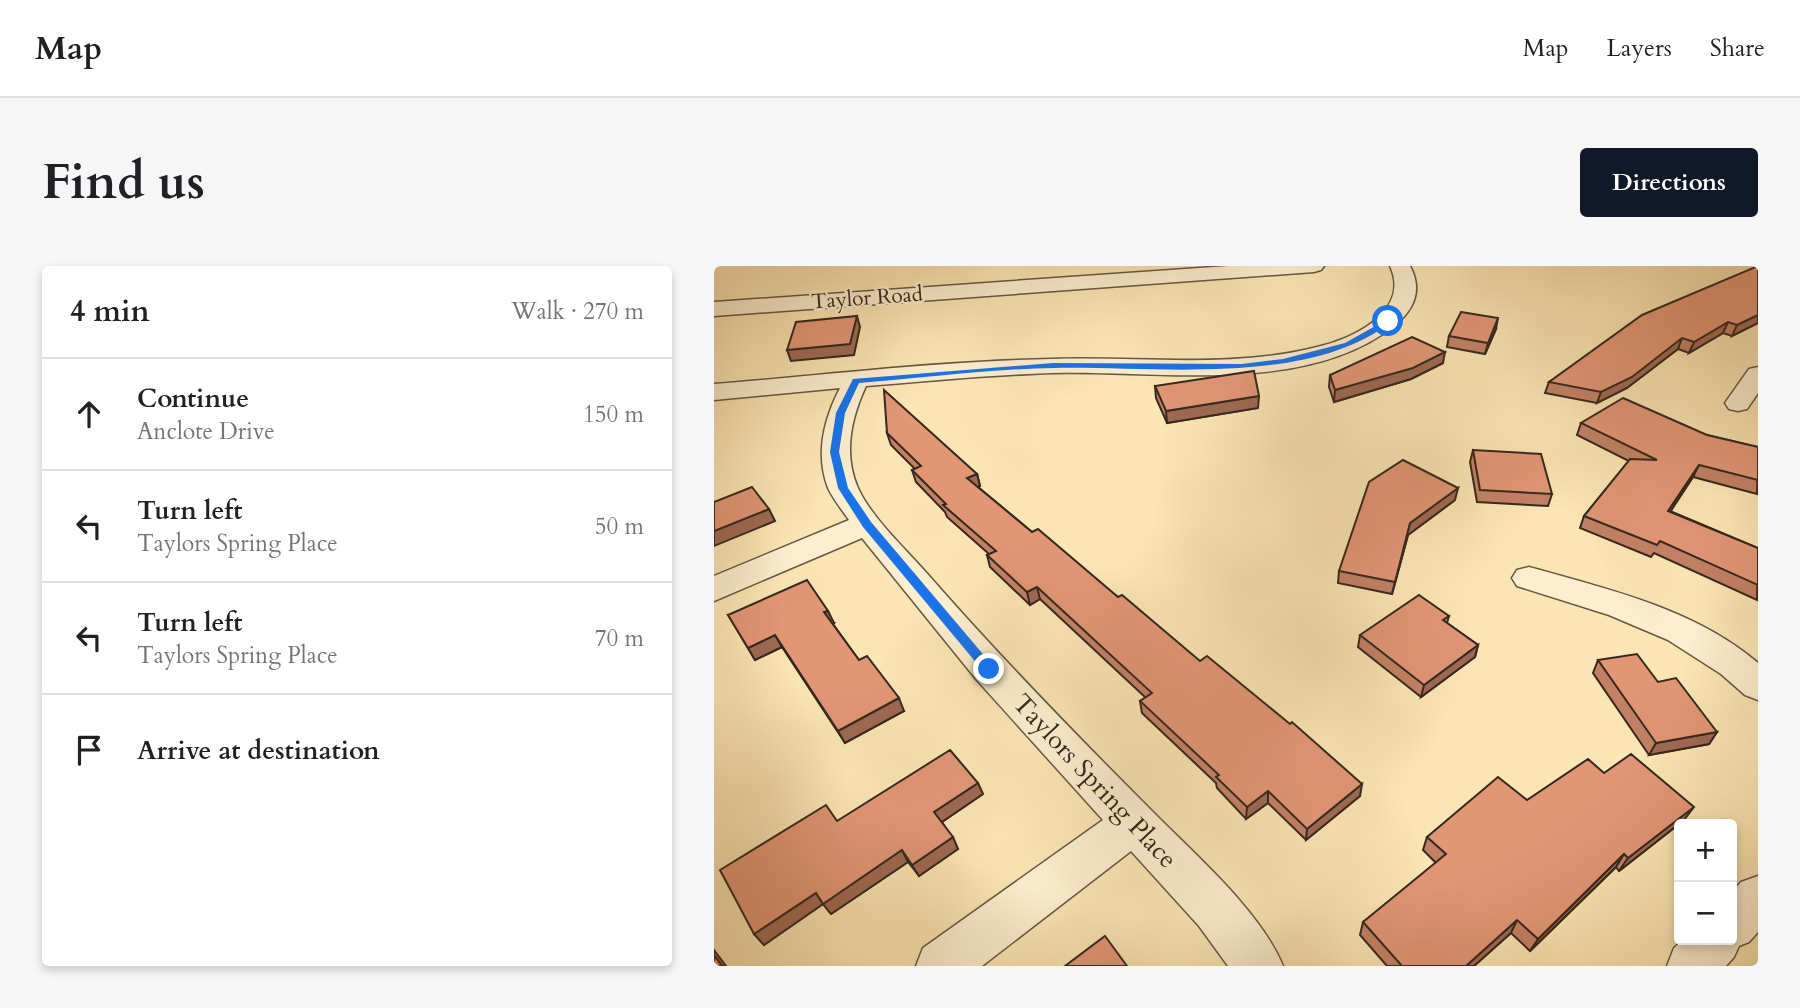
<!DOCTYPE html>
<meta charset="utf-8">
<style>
:root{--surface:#fff;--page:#f6f6f6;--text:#202124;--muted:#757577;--line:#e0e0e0;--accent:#111827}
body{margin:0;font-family:Cardo,serif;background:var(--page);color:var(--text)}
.controls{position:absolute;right:21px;bottom:21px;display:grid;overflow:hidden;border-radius:7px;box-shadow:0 4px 10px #0003}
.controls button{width:63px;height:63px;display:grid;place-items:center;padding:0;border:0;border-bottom:2px solid var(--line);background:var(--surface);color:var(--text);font:35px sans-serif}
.stop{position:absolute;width:21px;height:21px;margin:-16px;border:5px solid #1a73e8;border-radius:50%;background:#fff}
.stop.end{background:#1a73e8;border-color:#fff;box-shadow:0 2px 7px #0008}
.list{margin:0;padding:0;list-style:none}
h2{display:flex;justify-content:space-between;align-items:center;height:91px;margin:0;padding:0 28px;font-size:30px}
h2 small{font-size:23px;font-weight:400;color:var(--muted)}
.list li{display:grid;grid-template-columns:46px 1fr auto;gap:21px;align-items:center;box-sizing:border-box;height:112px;padding:0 28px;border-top:2px solid var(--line)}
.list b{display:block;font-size:26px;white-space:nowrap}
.list p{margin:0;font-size:23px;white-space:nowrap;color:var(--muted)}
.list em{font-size:23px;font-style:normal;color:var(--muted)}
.icon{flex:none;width:38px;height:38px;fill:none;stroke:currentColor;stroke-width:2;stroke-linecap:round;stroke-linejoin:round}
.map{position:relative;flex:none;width:1044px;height:700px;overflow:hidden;border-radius:7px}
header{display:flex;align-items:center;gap:42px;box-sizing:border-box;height:98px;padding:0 35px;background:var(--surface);border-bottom:2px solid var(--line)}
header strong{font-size:33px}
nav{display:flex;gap:38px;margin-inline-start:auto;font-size:24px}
.intro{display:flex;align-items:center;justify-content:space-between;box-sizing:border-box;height:168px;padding:0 42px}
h1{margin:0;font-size:49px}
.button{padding:18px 32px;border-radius:7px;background:var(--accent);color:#fff;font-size:24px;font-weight:700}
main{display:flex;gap:42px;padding:0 42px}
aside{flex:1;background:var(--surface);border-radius:7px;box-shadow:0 4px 10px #0003}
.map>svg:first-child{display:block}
</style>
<header>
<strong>Map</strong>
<nav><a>Map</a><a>Layers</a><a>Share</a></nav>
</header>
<div class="intro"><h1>Find us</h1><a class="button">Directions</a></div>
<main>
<aside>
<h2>4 min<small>Walk · 270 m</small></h2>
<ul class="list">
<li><svg class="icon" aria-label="ahead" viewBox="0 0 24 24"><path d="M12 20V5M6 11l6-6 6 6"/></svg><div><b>Continue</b><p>Anclote Drive</p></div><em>150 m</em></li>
<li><svg class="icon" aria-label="left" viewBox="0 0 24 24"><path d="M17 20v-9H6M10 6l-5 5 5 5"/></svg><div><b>Turn left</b><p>Taylors Spring Place</p></div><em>50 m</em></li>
<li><svg class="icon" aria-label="left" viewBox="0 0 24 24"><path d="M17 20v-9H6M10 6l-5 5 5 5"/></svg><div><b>Turn left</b><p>Taylors Spring Place</p></div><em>70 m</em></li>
<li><svg class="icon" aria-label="arrive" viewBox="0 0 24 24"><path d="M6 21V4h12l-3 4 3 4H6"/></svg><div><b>Arrive at destination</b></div></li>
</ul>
</aside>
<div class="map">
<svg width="1044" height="700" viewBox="0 0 1044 700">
<rect width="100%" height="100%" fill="#fbe5b4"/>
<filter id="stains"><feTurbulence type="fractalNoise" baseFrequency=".00286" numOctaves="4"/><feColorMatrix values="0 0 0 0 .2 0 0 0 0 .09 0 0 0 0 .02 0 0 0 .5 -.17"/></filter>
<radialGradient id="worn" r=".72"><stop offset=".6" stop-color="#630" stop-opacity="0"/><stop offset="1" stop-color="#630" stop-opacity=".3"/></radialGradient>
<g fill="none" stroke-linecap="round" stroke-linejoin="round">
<defs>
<g id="minor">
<path d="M 514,0 L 610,0 L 607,4 L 600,6 L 0,50 L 0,36 Z"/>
<path d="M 676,0 L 696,0 C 709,24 700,44 680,60 C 590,130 445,104 338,107 C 276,109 214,115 152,120 C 137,152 129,188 144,222 C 158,253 195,286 217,312 C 287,392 361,468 436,543 C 479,587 546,644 569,700 L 514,700 L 485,660 L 417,585 L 268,700 L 202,700 L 209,682 L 389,554 L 262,413 L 148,272 L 0,335 L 0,310 L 135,254 C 128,244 119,233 114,222 C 101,188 110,153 126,122 L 0,134 L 0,118 C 113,109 225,95 338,93 C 426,90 517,103 603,81 C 639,73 697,45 676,0 Z"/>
<path d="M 1044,101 L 1044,127 L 1033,143 L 1024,145 L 1015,143 L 1011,137 L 1035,103 Z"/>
<path d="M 815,301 C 894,323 981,343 1044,397 L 1044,434 L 1031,429 L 1007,408 L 954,374 L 895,349 L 803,320 L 798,312 L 803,304 Z"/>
<path d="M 1044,610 L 1044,666 L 1035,676 L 1025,680 L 1020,691 L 1012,700 L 953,700 L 960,682 L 969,674 L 1018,674 L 1018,626 L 1027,616 Z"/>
</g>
</defs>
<!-- minor casing -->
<use href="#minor" stroke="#675743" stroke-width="3"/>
<!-- minor -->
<use href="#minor" fill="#fceece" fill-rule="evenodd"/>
</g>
<!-- wall -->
<g fill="#c28165" stroke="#36281d" stroke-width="2">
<path d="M 1044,0 L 1044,57 L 1018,70 L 1009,67 L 975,87 L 964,83 L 913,122 L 883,137 L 831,127 L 835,116 Z"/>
<path d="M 782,63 L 771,88 L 733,81 L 735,70 Z"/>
<path d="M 729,97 L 697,113 L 620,136 L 615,121 L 616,109 Z"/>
<path d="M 441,120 L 544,142 L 453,157 L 442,132 Z"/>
<path d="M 867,157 L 993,169 L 1044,181 L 1043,228 L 979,211 L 956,245 L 1044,282 L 1043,334 L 940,287 L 937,291 L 866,262 L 870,250 L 915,195 L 863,169 Z"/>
<path d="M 173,167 L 263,208 L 266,220 L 264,221 L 318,266 L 404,331 L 646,530 L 592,574 L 554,537 L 532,553 L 503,522 L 502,517 L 428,447 L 426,435 L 432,432 L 326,333 L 316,339 L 276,301 L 273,289 L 275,288 L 233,251 L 231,246 L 202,216 L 198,204 L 201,203 L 177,179 Z"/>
<path d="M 759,184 L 838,228 L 834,240 L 763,236 L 756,196 Z"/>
<path d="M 741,234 L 694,269 L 678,328 L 624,317 L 625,305 Z"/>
<path d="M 14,349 L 120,357 L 119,358 L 145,394 L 190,445 L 131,477 L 68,381 L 41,394 Z"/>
<path d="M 735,350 L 733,357 L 764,379 L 761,391 L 707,431 L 644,381 L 646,369 Z"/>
<path d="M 884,394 L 944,416 L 1003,466 L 995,478 L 935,489 L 879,407 Z"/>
<path d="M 890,507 L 970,554 L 905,605 L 902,601 L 816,685 L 797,667 L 760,700 L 673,700 L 646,669 L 649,656 L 722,597 L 709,584 L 713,571 Z"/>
<path d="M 269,528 L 228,556 L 244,583 L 205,610 L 194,596 L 117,648 L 109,638 L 50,679 L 40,668 L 123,555 Z"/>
</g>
<!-- shaded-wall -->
<g fill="#9e6953" stroke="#36281d" stroke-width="2">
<path d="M 1044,49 L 1044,57 L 1018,70 L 1023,59 Z"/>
<path d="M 143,50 L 146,61 L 140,89 L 77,95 L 73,84 Z"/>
<path d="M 784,52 L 782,63 L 771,88 L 774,77 Z"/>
<path d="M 1014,56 L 1009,67 L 975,87 L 980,76 Z"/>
<path d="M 968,72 L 964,83 L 913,122 L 883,137 L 887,126 Z"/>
<path d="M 731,86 L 729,97 L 697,113 L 620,136 L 621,124 Z"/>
<path d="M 545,130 L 544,142 L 453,157 L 452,145 Z"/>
<path d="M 985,199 L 979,211 L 949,257 L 954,245 Z"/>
<path d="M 263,208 L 266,220 L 256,224 L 253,212 Z"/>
<path d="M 744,222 L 741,234 L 694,269 L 678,328 L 696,257 Z"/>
<path d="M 55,243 L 61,255 L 0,280 L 0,265 Z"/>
<path d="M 323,321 L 326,333 L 316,339 L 313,326 Z"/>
<path d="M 114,345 L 120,357 L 117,359 L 110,346 Z"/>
<path d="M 61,369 L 68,381 L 41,394 L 34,382 Z"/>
<path d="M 764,379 L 761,391 L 707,431 L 710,419 Z"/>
<path d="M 185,432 L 190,445 L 131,477 L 124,465 Z"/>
<path d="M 1003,466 L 995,478 L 935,489 L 942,477 Z"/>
<path d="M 264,517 L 269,528 L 225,558 L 220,546 Z"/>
<path d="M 648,518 L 646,530 L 592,574 L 593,563 Z"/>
<path d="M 554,525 L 554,537 L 532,553 L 533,541 Z"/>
<path d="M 980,541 L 970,554 L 905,605 L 914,592 Z"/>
<path d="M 239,571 L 244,583 L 205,610 L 198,599 Z"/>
<path d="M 188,584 L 194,596 L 117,648 L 109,638 L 50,679 L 40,668 L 102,627 Z"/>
<path d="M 910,588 L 902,601 L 816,685 L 824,673 Z"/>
<path d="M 803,654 L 797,667 L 760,700 L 752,700 Z"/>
<path d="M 0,684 L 12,700 L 8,700 L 0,689 Z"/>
</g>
<!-- building -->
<g fill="#e19676" stroke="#36281d" stroke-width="2">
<path d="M 1044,0 L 1044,49 L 1023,59 L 1014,56 L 980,76 L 968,72 L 918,111 L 887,126 L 835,116 L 928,49 Z"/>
<path d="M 747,46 L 784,52 L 774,77 L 735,70 Z"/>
<path d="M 143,50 L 136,78 L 73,84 L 82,56 Z"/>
<path d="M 698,71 L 731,86 L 699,102 L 621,124 L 616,109 Z"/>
<path d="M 540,105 L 545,130 L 452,145 L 441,120 Z"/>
<path d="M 170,124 L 263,208 L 253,212 L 318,266 L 324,263 L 404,331 L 408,329 L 486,395 L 493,390 L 576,458 L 578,456 L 648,518 L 593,563 L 554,525 L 533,541 L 502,511 L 505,509 L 426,435 L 438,427 L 323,321 L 313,326 L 273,289 L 282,285 L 229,239 L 232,238 L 198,204 L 207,200 L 173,167 Z"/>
<path d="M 909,132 L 993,169 L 1044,181 L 1044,214 L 985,199 L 954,245 L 1044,282 L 1044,319 L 946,275 L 943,279 L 870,250 L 916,193 L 943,194 L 867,157 Z"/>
<path d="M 759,184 L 827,188 L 838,228 L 766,224 Z"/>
<path d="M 689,194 L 744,222 L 696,257 L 681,316 L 625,305 L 655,216 Z"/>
<path d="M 38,221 L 55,243 L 0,265 L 0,236 Z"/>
<path d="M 93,314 L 114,345 L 110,346 L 145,394 L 153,390 L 185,432 L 124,465 L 61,369 L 34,382 L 14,349 Z"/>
<path d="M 705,329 L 735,350 L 729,354 L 764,379 L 710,419 L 646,369 Z"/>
<path d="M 923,388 L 944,416 L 962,412 L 1003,466 L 942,477 L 884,394 Z"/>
<path d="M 236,484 L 264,517 L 220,546 L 239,571 L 198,599 L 188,584 L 109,638 L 102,627 L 40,668 L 6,604 L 112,539 L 123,555 Z"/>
<path d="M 917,488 L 980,541 L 914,592 L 910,588 L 824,673 L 803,654 L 752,700 L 688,700 L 649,656 L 732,588 L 713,571 L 784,511 L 813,534 L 874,493 L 890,507 Z"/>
<path d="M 391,670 L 413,700 L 351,700 Z"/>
<path d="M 0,689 L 8,700 L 0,700 Z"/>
</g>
<!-- route -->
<path fill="#1a73e8" d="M 672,54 L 678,55 C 596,121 442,100 341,102 C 276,103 210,112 145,117 L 131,147 L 125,186 L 134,222 L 157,256 L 279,400 L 281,403 L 275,407 L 270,406 L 149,261 L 124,222 L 116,186 L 122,147 L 139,113 L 339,97 L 528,98 L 569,93 L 631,77 Z"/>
<g text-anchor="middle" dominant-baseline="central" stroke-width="5" stroke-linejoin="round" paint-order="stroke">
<!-- far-street labels -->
<g font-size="21" fill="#36281d" stroke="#fceece">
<text transform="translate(153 32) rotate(-4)">Taylor Road</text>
</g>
<!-- street labels -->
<g font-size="26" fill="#36281d" stroke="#fceece">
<text transform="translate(381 515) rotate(47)">Taylors Spring Place</text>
</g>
</g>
<rect width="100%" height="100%" filter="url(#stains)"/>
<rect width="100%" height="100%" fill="url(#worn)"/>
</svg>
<div class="controls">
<button>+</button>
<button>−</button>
</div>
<div class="stop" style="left:674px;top:55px"></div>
<div class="stop end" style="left:275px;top:403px"></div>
</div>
</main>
